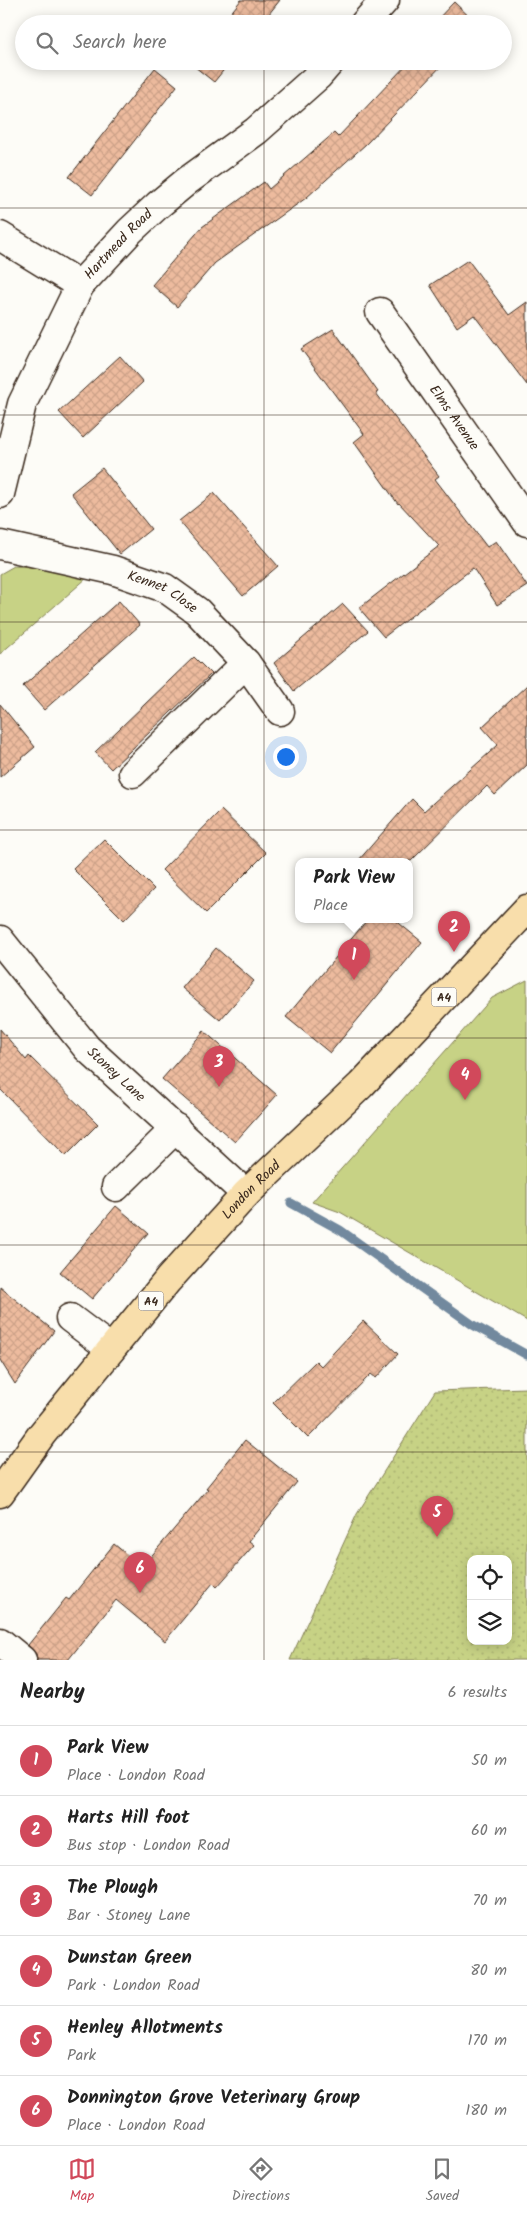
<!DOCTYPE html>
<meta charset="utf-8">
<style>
:root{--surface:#fff;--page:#f2f2f2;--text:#222;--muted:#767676;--line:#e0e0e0;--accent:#d1495b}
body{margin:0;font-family:Kalam,sans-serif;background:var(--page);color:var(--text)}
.controls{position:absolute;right:15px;bottom:15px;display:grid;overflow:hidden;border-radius:10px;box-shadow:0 2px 12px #0003}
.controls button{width:45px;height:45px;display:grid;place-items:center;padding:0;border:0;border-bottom:1px solid var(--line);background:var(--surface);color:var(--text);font:25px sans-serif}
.you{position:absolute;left:285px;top:756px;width:18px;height:18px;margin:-12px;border:4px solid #fff;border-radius:50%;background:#1a73e8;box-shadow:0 0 0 8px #1a73e833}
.badge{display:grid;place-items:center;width:32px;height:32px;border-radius:50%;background:var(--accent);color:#fff;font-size:16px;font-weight:700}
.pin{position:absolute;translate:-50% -41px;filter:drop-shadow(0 1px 2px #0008)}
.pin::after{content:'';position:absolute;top:26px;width:18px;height:15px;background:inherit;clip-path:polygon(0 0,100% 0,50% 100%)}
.popup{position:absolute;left:295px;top:858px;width:118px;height:65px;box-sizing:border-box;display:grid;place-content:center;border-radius:10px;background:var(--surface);filter:drop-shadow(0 1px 4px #0005);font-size:16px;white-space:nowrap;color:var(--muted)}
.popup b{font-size:19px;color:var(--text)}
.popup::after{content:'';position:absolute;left:50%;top:100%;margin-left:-10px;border:10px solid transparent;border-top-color:var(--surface)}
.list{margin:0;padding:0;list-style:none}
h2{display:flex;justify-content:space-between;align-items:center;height:65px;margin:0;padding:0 20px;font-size:21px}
h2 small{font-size:16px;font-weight:400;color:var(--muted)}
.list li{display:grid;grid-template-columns:32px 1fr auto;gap:15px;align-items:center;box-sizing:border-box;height:70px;padding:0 20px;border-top:1px solid var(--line)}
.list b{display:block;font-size:19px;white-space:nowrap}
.list p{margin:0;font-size:16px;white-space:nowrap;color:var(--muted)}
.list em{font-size:16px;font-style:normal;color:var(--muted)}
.icon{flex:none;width:28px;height:28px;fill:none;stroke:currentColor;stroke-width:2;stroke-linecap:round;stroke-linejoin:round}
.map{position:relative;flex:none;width:527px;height:1660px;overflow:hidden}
.search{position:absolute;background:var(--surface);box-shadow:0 2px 12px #0003;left:15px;right:15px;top:15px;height:55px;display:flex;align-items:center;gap:12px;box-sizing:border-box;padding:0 18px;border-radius:28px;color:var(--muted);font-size:19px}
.sheet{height:485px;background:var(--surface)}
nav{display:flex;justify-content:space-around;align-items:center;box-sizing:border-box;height:70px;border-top:1px solid var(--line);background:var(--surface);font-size:14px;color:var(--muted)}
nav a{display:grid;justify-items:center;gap:2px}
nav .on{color:var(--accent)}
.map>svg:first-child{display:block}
</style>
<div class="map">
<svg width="527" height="1660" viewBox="0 0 527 1660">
<defs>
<pattern id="garden-dots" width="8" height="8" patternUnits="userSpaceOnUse" patternTransform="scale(1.25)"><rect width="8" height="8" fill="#c7d285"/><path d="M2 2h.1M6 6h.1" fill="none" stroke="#acb472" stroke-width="1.8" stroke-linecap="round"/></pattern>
<pattern id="building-cross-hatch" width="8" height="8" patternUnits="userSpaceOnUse" patternTransform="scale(1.25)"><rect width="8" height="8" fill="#edbb9e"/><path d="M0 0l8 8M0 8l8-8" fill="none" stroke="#cca188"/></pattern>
</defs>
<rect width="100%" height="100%" fill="#fdfcf7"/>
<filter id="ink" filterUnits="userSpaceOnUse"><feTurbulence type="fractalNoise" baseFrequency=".02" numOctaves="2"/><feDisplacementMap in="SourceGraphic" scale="10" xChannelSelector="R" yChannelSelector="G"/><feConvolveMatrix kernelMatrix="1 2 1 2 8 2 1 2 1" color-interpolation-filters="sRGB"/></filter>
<g filter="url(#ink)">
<!-- green -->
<g fill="#c7d285" stroke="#817e52">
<path d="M 14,566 L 57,568 L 88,577 L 0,654 L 0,574 Z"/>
<path d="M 527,980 L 527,1321 L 340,1212 L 312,1202 L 492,998 Z"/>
</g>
<!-- garden -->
<path fill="url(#garden-dots)" stroke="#817e52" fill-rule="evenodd" d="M 527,1388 L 527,1660 L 290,1660 L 357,1514 L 435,1391 ZM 471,1559 L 508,1559 L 508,1641 L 471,1641 Z"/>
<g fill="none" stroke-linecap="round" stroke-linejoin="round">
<!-- stream -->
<path stroke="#72899e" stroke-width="9" d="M 291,1203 L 340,1230 L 473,1325 L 527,1355"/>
</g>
<!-- building -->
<g fill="url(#building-cross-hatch)" stroke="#3b2a1e">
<path d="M 241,0 L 280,0 L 261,24 L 222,24 Z"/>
<path d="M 454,2 L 477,24 L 433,24 Z"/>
<path d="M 192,61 L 231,61 L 214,82 L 190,63 Z"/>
<path d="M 410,61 L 446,61 L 366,144 L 306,198 L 215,263 L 177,307 L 152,285 L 202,227 L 264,182 L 269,189 L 334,133 L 338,137 Z"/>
<path d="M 155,68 L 177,86 L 92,195 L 69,177 Z"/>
<path d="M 468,260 L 509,315 L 527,302 L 527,385 L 474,315 L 457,327 L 430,285 Z"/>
<path d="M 333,329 L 378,392 L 376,393 L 439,476 L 435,479 L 487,547 L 496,541 L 527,586 L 497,605 L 473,568 L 384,637 L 359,608 L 439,546 L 399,503 L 398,504 L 354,442 L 364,434 L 301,349 Z"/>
<path d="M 120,356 L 143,382 L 83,438 L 59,412 Z"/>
<path d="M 102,468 L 151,529 L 120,554 L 71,493 Z"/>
<path d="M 214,493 L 278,566 L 243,596 L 179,521 Z"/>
<path d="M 119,601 L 140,625 L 44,710 L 23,686 Z"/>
<path d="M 343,604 L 368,631 L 294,691 L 274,663 Z"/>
<path d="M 194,657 L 211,674 L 111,769 L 95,752 Z"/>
<path d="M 527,685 L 527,765 L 495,795 L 487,786 L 411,861 L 358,861 L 412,799 L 424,811 L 498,745 L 482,727 Z"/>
<path d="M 0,704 L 35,747 L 0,777 Z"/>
<path d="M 221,810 L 266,853 L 206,913 L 162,870 Z"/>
<path d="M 104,839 L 154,889 L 124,920 L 73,869 Z"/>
<path d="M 368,919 L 394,919 L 422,942 L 330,1053 L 286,1017 Z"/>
<path d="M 216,948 L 254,981 L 220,1020 L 182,988 Z"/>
<path d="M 0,1029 L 26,1060 L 29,1056 L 98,1124 L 66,1156 L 0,1089 Z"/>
<path d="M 204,1031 L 277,1095 L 235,1142 L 162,1079 Z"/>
<path d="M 116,1206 L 148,1233 L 92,1299 L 60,1272 Z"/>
<path d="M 0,1287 L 54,1331 L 15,1384 L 0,1360 Z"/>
<path d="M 363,1321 L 398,1354 L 376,1378 L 371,1374 L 308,1438 L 273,1403 L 316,1361 L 321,1366 Z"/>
<path d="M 245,1440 L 297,1482 L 249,1541 L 254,1545 L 217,1587 L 213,1583 L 165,1641 L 116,1600 L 68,1660 L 37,1660 L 36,1654 L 28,1645 L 66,1598 L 69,1600 L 114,1544 L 142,1567 L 208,1489 L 206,1488 Z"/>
</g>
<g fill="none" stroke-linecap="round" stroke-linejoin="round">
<defs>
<g id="minor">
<path d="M 364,24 L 385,0"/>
<path d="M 0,236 L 80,285"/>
<path id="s1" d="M 380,312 L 527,522"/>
<path id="s2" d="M 0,494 L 22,404 L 80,285 L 130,231 L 158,205 L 187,181 L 256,131 L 318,76 L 331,61"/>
<path id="s3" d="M 0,545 L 113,570 L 165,588 L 197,611 L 246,663 L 280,711"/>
<path d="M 133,773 L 246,663"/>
<path id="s4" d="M 0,940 L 87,1048 L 246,1194"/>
<path d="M 116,1187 L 176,1128"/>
<path d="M 70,1318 L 111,1349"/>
<path d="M 0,1642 L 22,1660"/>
</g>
<g id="major">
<path id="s5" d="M 0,1493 L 42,1434 L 168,1280 L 246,1194 L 361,1085 L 527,909"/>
</g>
</defs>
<!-- minor casing -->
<use href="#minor" stroke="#3b2a1e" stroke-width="31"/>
<!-- major casing -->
<use href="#major" stroke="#3b2a1e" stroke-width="31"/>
<!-- minor -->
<use href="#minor" stroke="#fdfcf7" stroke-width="28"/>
<!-- major -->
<use href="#major" stroke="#f8deab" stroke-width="28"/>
</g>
</g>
<!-- grid -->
<path fill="none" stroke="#3b2a1e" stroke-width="1" stroke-opacity="0.55" d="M 264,0 L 264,24M 264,61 L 264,1660M 0,208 L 527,208M 0,415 L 527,415M 0,622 L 527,622M 0,830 L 527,830M 0,1038 L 527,1038M 0,1245 L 527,1245M 0,1452 L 527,1452"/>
<g text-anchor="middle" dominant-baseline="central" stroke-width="4" stroke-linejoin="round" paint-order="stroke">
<!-- shield labels -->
<g fill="#fdfcf7" stroke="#75695f" stroke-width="1">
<rect x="431.5" y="987.5" width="25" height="19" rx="4"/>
<rect x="138.5" y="1291.5" width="25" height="19" rx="4"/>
</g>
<g font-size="12" font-weight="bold" fill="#3b2a1e">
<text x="444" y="997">A4</text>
<text x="151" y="1301">A4</text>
</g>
<!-- street labels -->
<g font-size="14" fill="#3b2a1e" stroke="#fdfcf7">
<text stroke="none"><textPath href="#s2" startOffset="281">Hartmead Road</textPath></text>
<text stroke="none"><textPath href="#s1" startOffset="129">Elms Avenue</textPath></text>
<text stroke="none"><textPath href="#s3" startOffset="170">Kennet Close</textPath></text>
<text stroke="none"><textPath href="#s4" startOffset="178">Stoney Lane</textPath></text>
<text stroke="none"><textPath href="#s5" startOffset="394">London Road</textPath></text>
</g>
</g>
</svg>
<div class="controls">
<button><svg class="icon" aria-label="locate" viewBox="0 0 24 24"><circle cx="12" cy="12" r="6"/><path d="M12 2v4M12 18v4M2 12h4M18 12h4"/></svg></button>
<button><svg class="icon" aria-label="layers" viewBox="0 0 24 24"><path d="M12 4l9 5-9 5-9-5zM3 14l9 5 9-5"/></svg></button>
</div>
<div class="you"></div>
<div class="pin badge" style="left:354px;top:980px">1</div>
<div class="popup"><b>Park View</b>Place</div>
<div class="pin badge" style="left:454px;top:952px">2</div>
<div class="pin badge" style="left:219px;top:1087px">3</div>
<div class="pin badge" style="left:465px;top:1100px">4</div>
<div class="pin badge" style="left:437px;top:1537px">5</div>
<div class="pin badge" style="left:140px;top:1593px">6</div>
<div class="search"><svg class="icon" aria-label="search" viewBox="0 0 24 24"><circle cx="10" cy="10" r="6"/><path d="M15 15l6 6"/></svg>Search here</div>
</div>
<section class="sheet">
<h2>Nearby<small>6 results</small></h2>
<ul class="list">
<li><span class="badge">1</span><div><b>Park View</b><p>Place · London Road</p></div><em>50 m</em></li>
<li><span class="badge">2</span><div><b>Harts Hill foot</b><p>Bus stop · London Road</p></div><em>60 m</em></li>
<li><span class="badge">3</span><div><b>The Plough</b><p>Bar · Stoney Lane</p></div><em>70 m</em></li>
<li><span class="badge">4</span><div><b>Dunstan Green</b><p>Park · London Road</p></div><em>80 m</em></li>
<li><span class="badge">5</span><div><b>Henley Allotments</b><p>Park</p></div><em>170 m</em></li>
<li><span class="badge">6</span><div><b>Donnington Grove Veterinary Group</b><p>Place · London Road</p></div><em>180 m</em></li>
</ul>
</section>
<nav>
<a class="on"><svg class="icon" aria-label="map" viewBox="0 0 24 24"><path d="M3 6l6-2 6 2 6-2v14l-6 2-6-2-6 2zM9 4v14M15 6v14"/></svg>Map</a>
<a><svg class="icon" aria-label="directions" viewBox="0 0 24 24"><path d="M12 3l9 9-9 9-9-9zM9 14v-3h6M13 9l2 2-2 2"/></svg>Directions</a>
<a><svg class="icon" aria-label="saved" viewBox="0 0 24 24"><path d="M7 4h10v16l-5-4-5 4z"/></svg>Saved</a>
</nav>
